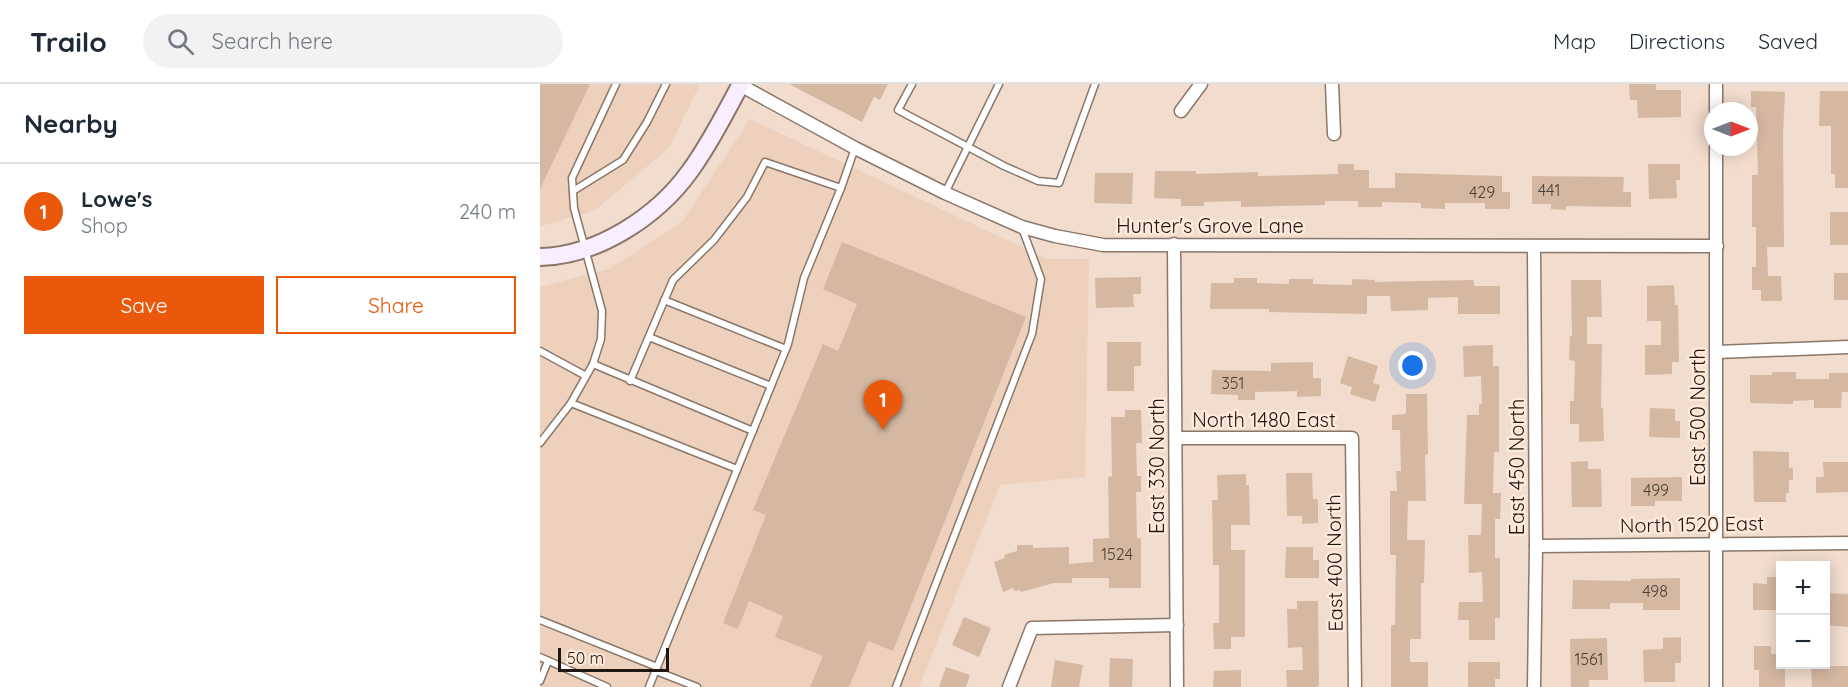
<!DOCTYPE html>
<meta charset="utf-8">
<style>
:root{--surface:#fff;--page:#f2f2f3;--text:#1f2937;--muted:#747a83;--line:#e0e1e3;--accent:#ea580c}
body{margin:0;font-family:Quicksand,sans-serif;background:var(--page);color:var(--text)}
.controls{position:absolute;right:18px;bottom:18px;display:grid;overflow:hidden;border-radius:0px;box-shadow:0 3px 15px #0003}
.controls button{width:54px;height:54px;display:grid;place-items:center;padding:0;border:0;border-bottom:2px solid var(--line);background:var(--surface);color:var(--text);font:30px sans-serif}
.compass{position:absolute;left:1164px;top:18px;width:54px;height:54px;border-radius:50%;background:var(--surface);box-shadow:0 3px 15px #0003;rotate:90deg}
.scale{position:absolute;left:18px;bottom:15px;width:111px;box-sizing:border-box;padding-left:6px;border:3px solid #1f1812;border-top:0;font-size:16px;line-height:21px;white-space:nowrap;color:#1f1812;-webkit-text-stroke:4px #ffe9da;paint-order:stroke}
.you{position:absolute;left:873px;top:282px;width:21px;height:21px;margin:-15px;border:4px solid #fff;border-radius:50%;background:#1a73e8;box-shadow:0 0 0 9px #1a73e833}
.badge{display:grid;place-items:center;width:39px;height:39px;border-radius:50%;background:var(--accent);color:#fff;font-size:20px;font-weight:700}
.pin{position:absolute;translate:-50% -50px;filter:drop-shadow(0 2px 3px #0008)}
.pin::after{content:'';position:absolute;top:32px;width:21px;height:18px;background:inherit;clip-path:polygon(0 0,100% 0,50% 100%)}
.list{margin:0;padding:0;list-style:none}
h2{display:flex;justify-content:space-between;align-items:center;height:78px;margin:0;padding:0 24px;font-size:26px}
h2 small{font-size:20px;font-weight:400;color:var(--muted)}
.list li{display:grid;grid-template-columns:39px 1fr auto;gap:18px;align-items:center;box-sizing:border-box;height:96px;padding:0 24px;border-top:2px solid var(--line)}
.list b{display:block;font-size:22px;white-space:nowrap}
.list p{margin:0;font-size:20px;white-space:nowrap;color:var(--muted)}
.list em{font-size:20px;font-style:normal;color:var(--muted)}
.actions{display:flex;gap:12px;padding:18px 24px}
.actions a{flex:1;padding:14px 0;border:2px solid var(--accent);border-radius:0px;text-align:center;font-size:21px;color:var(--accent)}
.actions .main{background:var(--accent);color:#fff}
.icon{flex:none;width:33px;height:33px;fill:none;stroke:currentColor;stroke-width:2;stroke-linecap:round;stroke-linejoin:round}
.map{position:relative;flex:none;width:1308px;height:603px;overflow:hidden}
header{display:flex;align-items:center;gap:36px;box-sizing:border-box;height:84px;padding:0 30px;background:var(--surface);border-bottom:2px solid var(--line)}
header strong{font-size:28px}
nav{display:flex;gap:33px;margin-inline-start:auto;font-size:21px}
.search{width:420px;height:54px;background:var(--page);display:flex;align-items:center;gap:15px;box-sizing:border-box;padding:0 21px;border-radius:33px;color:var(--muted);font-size:22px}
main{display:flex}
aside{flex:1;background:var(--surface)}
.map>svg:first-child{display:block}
</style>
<header>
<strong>Trailo</strong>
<div class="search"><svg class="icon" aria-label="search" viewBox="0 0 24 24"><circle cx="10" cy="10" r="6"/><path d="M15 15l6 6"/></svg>Search here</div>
<nav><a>Map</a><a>Directions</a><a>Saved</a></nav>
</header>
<main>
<aside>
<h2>Nearby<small></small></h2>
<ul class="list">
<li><span class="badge">1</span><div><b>Lowe's</b><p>Shop</p></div><em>240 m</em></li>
</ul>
<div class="actions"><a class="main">Save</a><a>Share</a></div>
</aside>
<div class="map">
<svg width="1308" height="603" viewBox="0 0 1308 603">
<rect width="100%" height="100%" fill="#f1dccd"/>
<!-- built -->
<g fill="#edd1bd">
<path d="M 0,0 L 160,0 L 129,64 L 54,127 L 0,142 Z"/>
<path d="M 210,35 L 507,175 L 549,175 L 545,393 L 460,401 L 379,603 L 0,603 L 0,203 L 69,185 L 142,138 Z"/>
</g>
<!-- building -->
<g fill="#d5b8a2">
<path d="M 0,0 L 50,0 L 0,105 Z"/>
<path d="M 249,0 L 348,0 L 340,16 L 334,13 L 322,38 Z"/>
<path d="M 1089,0 L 1116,0 L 1116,6 L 1141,6 L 1141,33 L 1098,34 L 1097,16 L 1090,16 Z"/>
<path d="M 1211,7 L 1245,8 L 1243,50 L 1244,163 L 1227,163 L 1228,192 L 1241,192 L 1242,217 L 1221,217 L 1221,206 L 1212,206 L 1212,183 L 1216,183 L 1216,143 L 1212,143 L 1212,91 L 1218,91 L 1216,23 L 1211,23 Z"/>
<path d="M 1280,7 L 1308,7 L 1308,104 L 1295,104 L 1295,90 L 1291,90 L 1291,42 L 1279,42 Z"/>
<path d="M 798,80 L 814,80 L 814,86 L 829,86 L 829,104 L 855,104 L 855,89 L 962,92 L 962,108 L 970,108 L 970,125 L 945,125 L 945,119 L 905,119 L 905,125 L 881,124 L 881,119 L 842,118 L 842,123 L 818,123 L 818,117 L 785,117 L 785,121 L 701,123 L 701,117 L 664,118 L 664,122 L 641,122 L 641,115 L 614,114 L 615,87 L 656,87 L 656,90 L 718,88 L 718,92 L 798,90 Z"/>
<path d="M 1108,80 L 1140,80 L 1140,96 L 1136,96 L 1137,114 L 1109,115 Z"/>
<path d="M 555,89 L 593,89 L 592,120 L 554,119 Z"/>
<path d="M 992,92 L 1084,93 L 1083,108 L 1091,108 L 1091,123 L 1026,122 L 1026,126 L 1011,125 L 1011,120 L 992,120 Z"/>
<rect x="1290" y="128" width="18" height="33"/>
<path d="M 302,158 L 486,233 L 353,567 L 328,557 L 309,603 L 270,603 L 283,572 L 235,553 L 243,532 L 209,517 L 198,545 L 183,539 L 226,431 L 213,426 L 283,260 L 298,267 L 317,220 L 283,205 Z"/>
<rect x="1294" y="189" width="14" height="27"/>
<path d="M 601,193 L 601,210 L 593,210 L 594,223 L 556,224 L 555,194 Z"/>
<path d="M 694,194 L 717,194 L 717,199 L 749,200 L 749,195 L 773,195 L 773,200 L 812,201 L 812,195 L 835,196 L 835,198 L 934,196 L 934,202 L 960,202 L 960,230 L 918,230 L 918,213 L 888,214 L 888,226 L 851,227 L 850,212 L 827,212 L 827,230 L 729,228 L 729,225 L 670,225 L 671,199 L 694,199 Z"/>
<path d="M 1031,196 L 1061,196 L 1062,233 L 1047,233 L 1047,260 L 1062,260 L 1061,324 L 1063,323 L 1064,357 L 1039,358 L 1039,340 L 1030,340 L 1030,317 L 1034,317 L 1035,277 L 1029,276 L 1030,252 L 1032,252 Z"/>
<path d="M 1134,201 L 1135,221 L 1138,221 L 1139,278 L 1132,278 L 1132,290 L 1105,291 L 1105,261 L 1121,261 L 1121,237 L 1107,237 L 1107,202 Z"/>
<path d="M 567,258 L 601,258 L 601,282 L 594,282 L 594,307 L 567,307 Z"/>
<path d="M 953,261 L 953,282 L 959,282 L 959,368 L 954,368 L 953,409 L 961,409 L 960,435 L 955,435 L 955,474 L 960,474 L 960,534 L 955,534 L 955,556 L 929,556 L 929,536 L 918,536 L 919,518 L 943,518 L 942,488 L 929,489 L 928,451 L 941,451 L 942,420 L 924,420 L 927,331 L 939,331 L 939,320 L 942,320 L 941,292 L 924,293 L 923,262 Z"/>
<path d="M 808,272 L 838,282 L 833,299 L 840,301 L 835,318 L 810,310 L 812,303 L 800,299 Z"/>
<path d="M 773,278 L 773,294 L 781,294 L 781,312 L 757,313 L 757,307 L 715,308 L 715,316 L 698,316 L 698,311 L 671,310 L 672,286 L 731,287 L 731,279 Z"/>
<path d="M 1232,288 L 1256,288 L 1256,295 L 1289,295 L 1289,289 L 1308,289 L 1308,308 L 1302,308 L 1301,324 L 1274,324 L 1274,316 L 1253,317 L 1253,320 L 1210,319 L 1210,291 L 1232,291 Z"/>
<path d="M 866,310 L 887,310 L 888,370 L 885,371 L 886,417 L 868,417 L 867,456 L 885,456 L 884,499 L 881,499 L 881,555 L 870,555 L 870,578 L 888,578 L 888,603 L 851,603 L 851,541 L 855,541 L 856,471 L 850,471 L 850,407 L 857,407 L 856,387 L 861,387 L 860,346 L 852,346 L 852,331 L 866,330 Z"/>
<path d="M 1110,324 L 1135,325 L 1135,337 L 1140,337 L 1140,354 L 1109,353 Z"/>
<path d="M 585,326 L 601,326 L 602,359 L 596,359 L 597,392 L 601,392 L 601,408 L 596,408 L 597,454 L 601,454 L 601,504 L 569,504 L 569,494 L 532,494 L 532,499 L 514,499 L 481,508 L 480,506 L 475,507 L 473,504 L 463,508 L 454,478 L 465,474 L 464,471 L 477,467 L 477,461 L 493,461 L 493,464 L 529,463 L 529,480 L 553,478 L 553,455 L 569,454 L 568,393 L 572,392 L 571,333 L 585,333 Z"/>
<path d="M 1213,367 L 1249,368 L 1249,384 L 1253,384 L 1253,396 L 1249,396 L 1249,409 L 1246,409 L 1246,418 L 1214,418 Z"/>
<path d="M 1048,377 L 1048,385 L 1061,385 L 1062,423 L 1032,423 L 1031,378 Z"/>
<path d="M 1283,378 L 1308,378 L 1308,408 L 1276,409 L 1276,393 L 1284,393 Z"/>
<path d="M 746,389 L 772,389 L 773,415 L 778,415 L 778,439 L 762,440 L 762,432 L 747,432 Z"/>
<path d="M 706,390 L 706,401 L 709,401 L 710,441 L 691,441 L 691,466 L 705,466 L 705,553 L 691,553 L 691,565 L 674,565 L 673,539 L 679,539 L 679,481 L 673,481 L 672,416 L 678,416 L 677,391 Z"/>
<path d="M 1142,393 L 1142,417 L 1115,417 L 1115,422 L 1091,422 L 1091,394 Z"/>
<path d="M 746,463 L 773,463 L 773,476 L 779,476 L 779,494 L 745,494 Z"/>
<path d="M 1227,493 L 1240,493 L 1240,526 L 1213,526 L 1213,499 L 1227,500 Z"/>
<path d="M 1140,494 L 1140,526 L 1103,526 L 1103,519 L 1070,519 L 1070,525 L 1032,525 L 1033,496 L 1091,497 L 1091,495 Z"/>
<path d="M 1286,509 L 1308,510 L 1308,543 L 1286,541 Z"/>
<path d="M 757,517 L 778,517 L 779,602 L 775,603 L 747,603 L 746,586 L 763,586 L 762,563 L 748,564 L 747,525 L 757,525 Z"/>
<path d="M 424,533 L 451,544 L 439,573 L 412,561 Z"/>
<path d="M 1141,553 L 1141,579 L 1135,579 L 1135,598 L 1104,598 L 1103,566 L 1123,565 L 1123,554 Z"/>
<path d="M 1067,554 L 1068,596 L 1049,596 L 1049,603 L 1031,603 L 1030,555 Z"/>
<path d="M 1214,562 L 1231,562 L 1231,570 L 1240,570 L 1240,580 L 1245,580 L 1245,603 L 1219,603 L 1219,586 L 1214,586 Z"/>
<path d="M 570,574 L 593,575 L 592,603 L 569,603 Z"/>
<path d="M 515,576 L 543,581 L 539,603 L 511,603 Z"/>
<path d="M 928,578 L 960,578 L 960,595 L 955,595 L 955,603 L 928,603 Z"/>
<path d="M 1271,582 L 1308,582 L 1308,603 L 1272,603 Z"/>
<path d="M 406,583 L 430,591 L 426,603 L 399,603 Z"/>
<path d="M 701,586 L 701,603 L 673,603 L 674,587 Z"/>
</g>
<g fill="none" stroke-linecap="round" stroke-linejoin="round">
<defs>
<g id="lane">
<path d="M 372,0 L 358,26 L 464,82 L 498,97 L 519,99 L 555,0"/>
<path d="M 33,107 L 83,76 L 107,38 L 126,0"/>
<path d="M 405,109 L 459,0"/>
<path d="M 124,216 L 246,265"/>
<path d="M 109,253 L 231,302"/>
<path d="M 0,267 L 46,292"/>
<path d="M 53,280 L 213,347"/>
<path d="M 90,297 L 133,196 L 174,156 L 207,113 L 225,78 L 301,104"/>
<path d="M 31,319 L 197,385"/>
<path d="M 0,359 L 31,319 L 53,280 L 61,255 L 62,227 L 34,124 L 32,94 L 76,0"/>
<path d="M 0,536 L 117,583"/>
<path d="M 0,573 L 67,603"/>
<path d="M 116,587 L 157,603"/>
<path d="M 0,597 L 8,577"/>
<path d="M 109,603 L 248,260 L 264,194 L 301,104 L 315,64"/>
<path d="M 356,603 L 492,250 L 501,195 L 482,144"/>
</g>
<g id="street">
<path d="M 792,0 L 794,50"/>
<path d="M 1176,0 L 1176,27"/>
<path d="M 200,1 L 315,64 L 405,109 L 482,143 L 515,152 L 563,161 L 1177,162"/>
<path d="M 641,27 L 661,0"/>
<path d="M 1176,63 L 1176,603"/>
<path d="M 634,160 L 637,603"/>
<path d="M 994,163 L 996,462 L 994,603"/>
<path d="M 1177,268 L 1308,263"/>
<path d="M 636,354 L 812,354 L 815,603"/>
<path d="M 996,462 L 1308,459"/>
<path d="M 469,603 L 492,544 L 637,541"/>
</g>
<path id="secondary" d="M 0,173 C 57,172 117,133 150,87 C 170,60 185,29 201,0"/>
</defs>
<!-- lane casing -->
<use href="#lane" stroke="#8a7769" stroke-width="9"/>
<!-- street casing -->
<use href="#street" stroke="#8a7769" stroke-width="15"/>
<!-- secondary casing -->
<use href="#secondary" stroke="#8a7769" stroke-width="20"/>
<!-- lane -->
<use href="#lane" stroke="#fff" stroke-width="6"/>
<!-- street -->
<use href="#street" stroke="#fff" stroke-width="12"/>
<!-- secondary -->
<use href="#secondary" stroke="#f8eeff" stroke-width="16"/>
</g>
<g text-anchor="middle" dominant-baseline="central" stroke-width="5" stroke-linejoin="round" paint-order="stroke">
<!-- number labels -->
<g font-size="16" fill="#4c4036">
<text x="1009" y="106">441</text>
<text x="942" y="108">429</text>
<text x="693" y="299">351</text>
<text x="1116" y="406">499</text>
<text x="577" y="470">1524</text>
<text x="1115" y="507">498</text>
<text x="1049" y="575">1561</text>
</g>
<!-- street labels -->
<g font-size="20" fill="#1f1812" stroke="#ffe9da">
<text x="670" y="141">Hunter's Grove Lane</text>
<text transform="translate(1157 333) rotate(-90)">East 500 North</text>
<text x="724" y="335">North 1480 East</text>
<text transform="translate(616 382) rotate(-90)">East 330 North</text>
<text transform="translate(976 383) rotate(-90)">East 450 North</text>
<text transform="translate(1152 440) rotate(-1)">North 1520 East</text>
<text transform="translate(794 479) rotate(-91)">East 400 North</text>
</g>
</g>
</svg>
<div class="controls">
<button>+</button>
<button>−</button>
</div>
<svg class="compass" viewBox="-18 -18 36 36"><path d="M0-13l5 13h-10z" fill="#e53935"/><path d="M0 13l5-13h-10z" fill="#747a83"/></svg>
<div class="scale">50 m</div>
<div class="you"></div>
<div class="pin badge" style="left:343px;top:346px">1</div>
</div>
</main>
